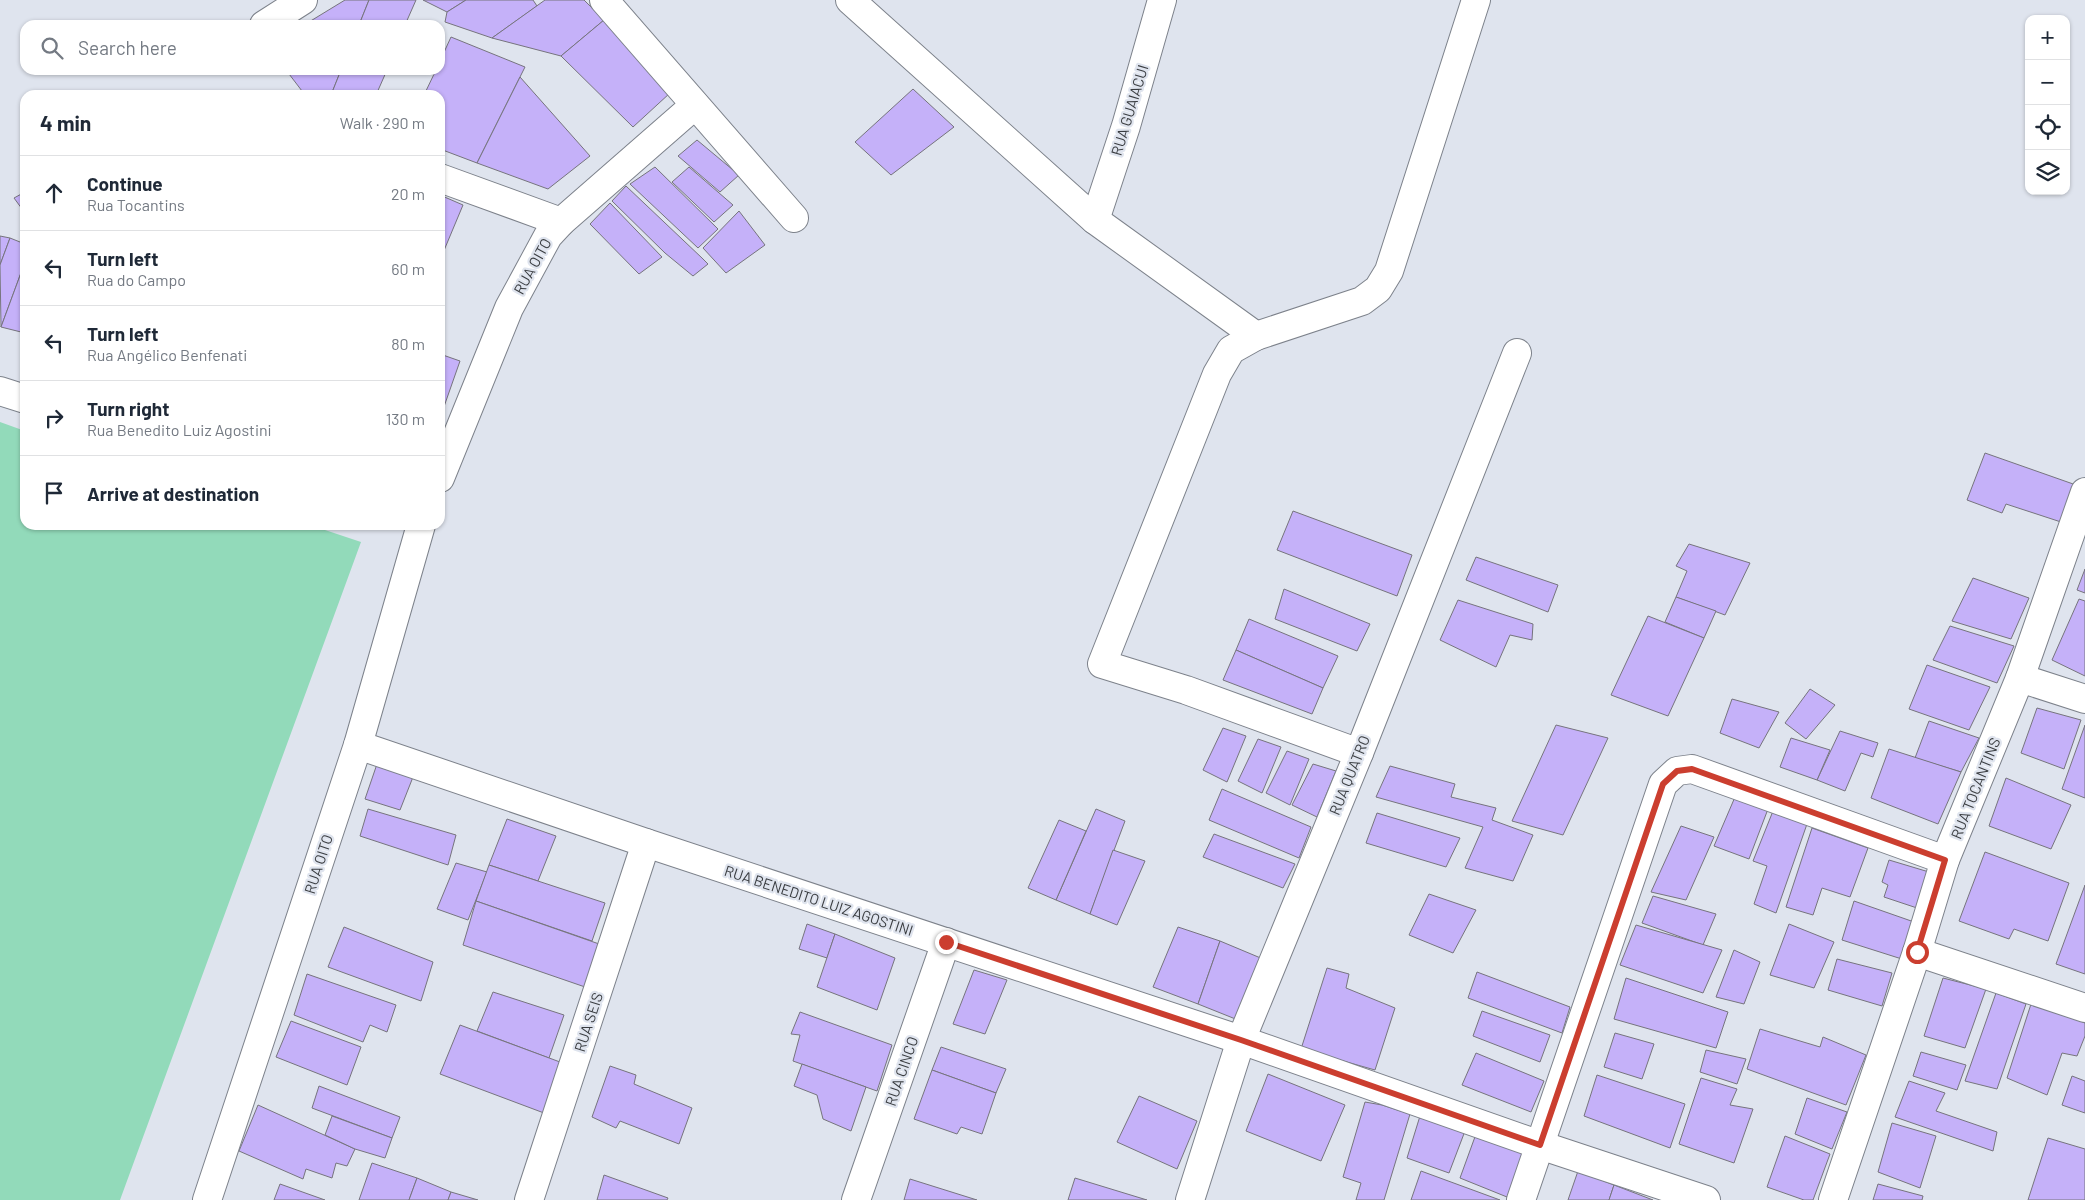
<!DOCTYPE html>
<meta charset="utf-8">
<style>
:root{--surface:#fff;--page:#f6f6f7;--text:#1f2937;--muted:#747a83;--line:#e0e1e3}
body{margin:0;font-family:Barlow,sans-serif;background:var(--page);color:var(--text)}
.controls{position:absolute;right:15px;top:15px;display:grid;overflow:hidden;border-radius:10px;box-shadow:0 1px 4px #0004}
.controls button{width:45px;height:45px;display:grid;place-items:center;padding:0;border:0;border-bottom:1px solid var(--line);background:var(--surface);color:var(--text);font:25px sans-serif}
.stop{position:absolute;width:15px;height:15px;margin:-11px;border:4px solid #cb3e2f;border-radius:50%;background:#fff}
.stop.end{background:#cb3e2f;border-color:#fff;box-shadow:0 1px 5px #0008}
.list{margin:0;padding:0;list-style:none}
h2{display:flex;justify-content:space-between;align-items:center;height:65px;margin:0;padding:0 20px;font-size:21px}
h2 small{font-size:16px;font-weight:400;color:var(--muted)}
.list li{display:grid;grid-template-columns:32px 1fr auto;gap:15px;align-items:center;box-sizing:border-box;height:75px;padding:0 20px;border-top:1px solid var(--line)}
.list b{display:block;font-size:19px;white-space:nowrap}
.list p{margin:0;font-size:16px;white-space:nowrap;color:var(--muted)}
.list em{font-size:16px;font-style:normal;color:var(--muted)}
.icon{flex:none;width:28px;height:28px;fill:none;stroke:currentColor;stroke-width:2;stroke-linecap:round;stroke-linejoin:round}
.map{position:relative;flex:none;width:2085px;height:1200px;overflow:hidden}
.search{position:absolute;background:var(--surface);box-shadow:0 1px 4px #0004;left:20px;top:20px;width:425px;height:55px;display:flex;align-items:center;gap:12px;box-sizing:border-box;padding:0 18px;border-radius:15px;color:var(--muted);font-size:19px}
.panel{position:absolute;background:var(--surface);box-shadow:0 1px 4px #0004;left:20px;top:90px;width:425px;height:440px;border-radius:15px}
.map>svg:first-child{display:block}
</style>
<div class="map">
<svg width="2085" height="1200" viewBox="0 0 2085 1200">
<rect width="100%" height="100%" fill="#dfe4ee"/>
<!-- green -->
<path fill="#92daba" d="M 0,422 L 25,431 L 25,525 L 310,525 L 361,542 L 120,1200 L 0,1200 Z"/>
<!-- building -->
<g fill="#c5b1f9" stroke="#76747d">
<path d="M 345,0 L 369,0 L 359,25 L 304,25 Z"/>
<path d="M 369,0 L 416,0 L 405,25 L 359,25 Z"/>
<path d="M 423,0 L 466,0 L 447,12 Z"/>
<path d="M 466,0 L 533,0 L 537,6 L 492,38 L 445,22 L 447,12 Z"/>
<path d="M 545,0 L 584,0 L 604,20 L 561,56 L 492,38 Z"/>
<path d="M 604,20 L 670,93 L 633,127 L 561,56 Z"/>
<path d="M 451,37 L 525,67 L 477,163 L 440,149 L 440,95 L 424,95 L 436,70 L 440,70 L 440,61 Z"/>
<path d="M 286,70 L 341,70 L 331,95 L 311,95 L 302,91 Z"/>
<path d="M 341,70 L 387,70 L 376,95 L 331,95 Z"/>
<path d="M 520,77 L 590,156 L 548,189 L 477,163 Z"/>
<path d="M 913,89 L 954,127 L 891,175 L 855,142 Z"/>
<path d="M 697,140 L 739,175 L 720,192 L 678,156 Z"/>
<path d="M 655,167 L 718,229 L 698,248 L 630,184 Z"/>
<path d="M 689,167 L 733,205 L 714,222 L 672,182 Z"/>
<path d="M 626,186 L 702,258 L 708,264 L 693,276 L 665,253 L 612,201 Z"/>
<path d="M 25,192 L 25,213 L 14,198 Z"/>
<path d="M 440,195 L 463,205 L 440,260 Z"/>
<path d="M 610,203 L 662,257 L 639,274 L 590,224 Z"/>
<path d="M 739,211 L 765,245 L 726,273 L 703,248 Z"/>
<path d="M 0,236 L 10,238 L 0,265 Z"/>
<path d="M 10,238 L 25,244 L 25,262 L 1,327 L 0,265 Z"/>
<path d="M 25,262 L 25,333 L 1,327 Z"/>
<path d="M 440,354 L 460,361 L 440,418 Z"/>
<path d="M 1985,453 L 2076,485 L 2061,522 L 2006,504 L 2002,513 L 1967,500 Z"/>
<path d="M 1293,511 L 1412,555 L 1397,596 L 1277,550 Z"/>
<path d="M 1689,544 L 1750,563 L 1725,615 L 1676,597 L 1687,571 L 1676,566 Z"/>
<path d="M 1476,557 L 1558,585 L 1548,612 L 1466,580 Z"/>
<path d="M 2085,569 L 2085,593 L 2077,590 Z"/>
<path d="M 1973,578 L 2029,598 L 2011,639 L 1952,621 Z"/>
<path d="M 1284,589 L 1370,624 L 1357,651 L 1275,619 Z"/>
<path d="M 1676,597 L 1716,611 L 1704,638 L 1665,622 Z"/>
<path d="M 2079,599 L 2085,601 L 2085,676 L 2052,660 Z"/>
<path d="M 1458,600 L 1533,624 L 1532,640 L 1510,635 L 1496,667 L 1440,640 Z"/>
<path d="M 1648,616 L 1704,638 L 1668,716 L 1611,695 Z"/>
<path d="M 1249,619 L 1338,656 L 1323,688 L 1236,650 Z"/>
<path d="M 1950,626 L 2014,646 L 1997,683 L 1933,660 Z"/>
<path d="M 1236,650 L 1323,688 L 1312,714 L 1223,680 Z"/>
<path d="M 1927,665 L 1990,687 L 1969,730 L 1909,709 Z"/>
<path d="M 1810,689 L 1835,705 L 1806,739 L 1785,723 Z"/>
<path d="M 1732,699 L 1779,712 L 1759,748 L 1720,733 Z"/>
<path d="M 2037,708 L 2081,720 L 2064,769 L 2021,753 Z"/>
<path d="M 1929,721 L 1979,738 L 1961,772 L 1915,758 Z"/>
<path d="M 1556,725 L 1608,738 L 1563,835 L 1512,821 Z"/>
<path d="M 2085,725 L 2085,798 L 2062,789 Z"/>
<path d="M 1223,728 L 1246,736 L 1227,782 L 1203,770 Z"/>
<path d="M 1840,731 L 1878,743 L 1873,757 L 1861,753 L 1845,791 L 1817,780 Z"/>
<path d="M 1791,738 L 1830,750 L 1817,780 L 1780,767 Z"/>
<path d="M 1258,739 L 1281,747 L 1262,793 L 1238,781 Z"/>
<path d="M 1889,749 L 1961,772 L 1938,824 L 1871,798 Z"/>
<path d="M 1287,751 L 1309,759 L 1290,805 L 1266,793 Z"/>
<path d="M 377,764 L 413,777 L 400,810 L 365,799 Z"/>
<path d="M 1313,764 L 1336,771 L 1317,817 L 1292,805 Z"/>
<path d="M 1390,766 L 1455,784 L 1451,797 L 1496,808 L 1492,820 L 1533,835 L 1513,881 L 1465,868 L 1483,827 L 1376,797 Z"/>
<path d="M 2006,778 L 2071,805 L 2051,849 L 1989,826 Z"/>
<path d="M 1222,789 L 1311,827 L 1299,858 L 1209,820 Z"/>
<path d="M 1735,797 L 1768,809 L 1749,859 L 1714,846 Z"/>
<path d="M 368,809 L 456,835 L 448,865 L 360,836 Z"/>
<path d="M 1096,809 L 1125,821 L 1090,914 L 1056,900 Z"/>
<path d="M 1773,811 L 1807,824 L 1776,913 L 1754,904 L 1767,866 L 1753,861 Z"/>
<path d="M 1377,813 L 1460,838 L 1446,867 L 1366,843 Z"/>
<path d="M 507,819 L 556,836 L 538,881 L 489,865 Z"/>
<path d="M 1059,820 L 1086,831 L 1056,900 L 1028,888 Z"/>
<path d="M 1681,826 L 1714,837 L 1686,900 L 1651,892 Z"/>
<path d="M 1812,828 L 1868,848 L 1850,897 L 1822,888 L 1813,915 L 1786,907 Z"/>
<path d="M 1214,834 L 1295,864 L 1283,888 L 1203,857 Z"/>
<path d="M 1113,850 L 1145,861 L 1117,925 L 1090,914 Z"/>
<path d="M 1985,852 L 2069,883 L 2048,941 L 2014,929 L 2009,939 L 1959,921 Z"/>
<path d="M 1889,860 L 1929,872 L 1917,908 L 1884,897 L 1888,885 L 1882,882 Z"/>
<path d="M 456,863 L 487,872 L 468,920 L 437,909 Z"/>
<path d="M 489,865 L 605,903 L 592,941 L 476,901 Z"/>
<path d="M 2085,885 L 2085,974 L 2056,964 Z"/>
<path d="M 1429,894 L 1476,910 L 1453,953 L 1409,935 Z"/>
<path d="M 1653,896 L 1716,914 L 1703,945 L 1642,923 Z"/>
<path d="M 476,901 L 602,945 L 588,988 L 463,945 Z"/>
<path d="M 1854,901 L 1917,923 L 1905,960 L 1842,940 Z"/>
<path d="M 807,924 L 835,934 L 827,958 L 799,949 Z"/>
<path d="M 1789,924 L 1834,942 L 1814,988 L 1770,975 Z"/>
<path d="M 1636,925 L 1722,950 L 1703,993 L 1620,965 Z"/>
<path d="M 344,927 L 433,962 L 421,1001 L 328,967 Z"/>
<path d="M 1178,927 L 1220,941 L 1198,1004 L 1153,987 Z"/>
<path d="M 835,934 L 895,958 L 877,1010 L 817,987 Z"/>
<path d="M 1220,941 L 1263,959 L 1238,1020 L 1198,1004 Z"/>
<path d="M 1734,950 L 1760,962 L 1744,1004 L 1716,997 Z"/>
<path d="M 1837,959 L 1892,973 L 1882,1006 L 1828,990 Z"/>
<path d="M 1327,968 L 1349,974 L 1346,988 L 1395,1008 L 1375,1070 L 1301,1049 Z"/>
<path d="M 974,970 L 1007,980 L 985,1034 L 953,1024 Z"/>
<path d="M 1477,972 L 1570,1007 L 1562,1033 L 1468,998 Z"/>
<path d="M 307,974 L 396,1005 L 387,1032 L 370,1025 L 363,1042 L 294,1015 Z"/>
<path d="M 1626,978 L 1728,1012 L 1716,1048 L 1614,1019 Z"/>
<path d="M 1943,978 L 1986,989 L 1965,1048 L 1924,1036 Z"/>
<path d="M 493,992 L 564,1015 L 549,1058 L 477,1031 Z"/>
<path d="M 1996,993 L 2026,1004 L 1997,1089 L 1965,1081 Z"/>
<path d="M 2032,1001 L 2085,1023 L 2085,1036 L 2077,1056 L 2062,1053 L 2047,1095 L 2007,1078 Z"/>
<path d="M 1482,1011 L 1550,1035 L 1540,1062 L 1473,1036 Z"/>
<path d="M 800,1012 L 892,1045 L 877,1091 L 793,1061 L 800,1035 L 791,1034 Z"/>
<path d="M 291,1021 L 361,1047 L 347,1085 L 276,1057 Z"/>
<path d="M 460,1025 L 560,1062 L 544,1113 L 440,1074 Z"/>
<path d="M 1760,1029 L 1820,1047 L 1823,1037 L 1866,1055 L 1846,1105 L 1747,1069 Z"/>
<path d="M 1615,1033 L 1654,1044 L 1642,1079 L 1604,1067 Z"/>
<path d="M 941,1047 L 1006,1069 L 996,1093 L 932,1070 Z"/>
<path d="M 1706,1050 L 1746,1059 L 1737,1084 L 1700,1072 Z"/>
<path d="M 1921,1052 L 1966,1065 L 1957,1090 L 1913,1076 Z"/>
<path d="M 1476,1053 L 1544,1081 L 1531,1112 L 1462,1085 Z"/>
<path d="M 802,1064 L 866,1087 L 851,1131 L 823,1119 L 817,1095 L 794,1086 Z"/>
<path d="M 610,1066 L 636,1075 L 634,1084 L 692,1108 L 679,1144 L 620,1121 L 616,1128 L 592,1117 Z"/>
<path d="M 932,1070 L 996,1093 L 982,1134 L 961,1127 L 957,1134 L 914,1119 Z"/>
<path d="M 1268,1074 L 1345,1105 L 1321,1161 L 1246,1131 Z"/>
<path d="M 1597,1075 L 1685,1104 L 1670,1148 L 1584,1116 Z"/>
<path d="M 2072,1076 L 2085,1081 L 2085,1113 L 2062,1105 Z"/>
<path d="M 1701,1078 L 1737,1089 L 1730,1105 L 1753,1109 L 1734,1163 L 1679,1144 Z"/>
<path d="M 1909,1081 L 1945,1093 L 1936,1111 L 1997,1132 L 1993,1151 L 1895,1117 Z"/>
<path d="M 319,1086 L 400,1117 L 392,1138 L 312,1108 Z"/>
<path d="M 1139,1096 L 1197,1121 L 1177,1169 L 1117,1142 Z"/>
<path d="M 1807,1098 L 1847,1112 L 1832,1149 L 1795,1134 Z"/>
<path d="M 1365,1102 L 1382,1105 L 1410,1114 L 1384,1200 L 1356,1200 L 1361,1183 L 1343,1177 Z"/>
<path d="M 258,1105 L 355,1149 L 347,1166 L 336,1163 L 332,1178 L 306,1169 L 303,1179 L 239,1151 Z"/>
<path d="M 332,1116 L 392,1138 L 385,1158 L 355,1149 L 325,1135 Z"/>
<path d="M 1420,1116 L 1465,1131 L 1449,1173 L 1407,1158 Z"/>
<path d="M 1892,1123 L 1936,1136 L 1920,1188 L 1878,1172 Z"/>
<path d="M 1476,1134 L 1525,1153 L 1507,1197 L 1460,1178 Z"/>
<path d="M 1785,1136 L 1830,1154 L 1813,1200 L 1804,1200 L 1767,1187 Z"/>
<path d="M 2048,1138 L 2085,1149 L 2085,1200 L 2028,1200 Z"/>
<path d="M 372,1163 L 417,1178 L 409,1200 L 359,1200 Z"/>
<path d="M 1421,1171 L 1500,1200 L 1411,1200 Z"/>
<path d="M 1578,1171 L 1614,1185 L 1609,1200 L 1568,1200 Z"/>
<path d="M 604,1175 L 668,1198 L 667,1200 L 597,1200 Z"/>
<path d="M 417,1178 L 451,1192 L 448,1200 L 409,1200 Z"/>
<path d="M 1075,1178 L 1147,1200 L 1068,1200 Z"/>
<path d="M 910,1179 L 977,1200 L 904,1200 Z"/>
<path d="M 280,1184 L 325,1200 L 274,1200 Z"/>
<path d="M 1878,1184 L 1923,1196 L 1922,1200 L 1873,1200 Z"/>
<path d="M 1614,1185 L 1653,1200 L 1609,1200 Z"/>
<path d="M 451,1192 L 478,1200 L 448,1200 Z"/>
</g>
<g fill="none" stroke-linecap="round" stroke-linejoin="round">
<defs>
<g id="street">
<path d="M 604,0 L 794,218"/>
<path d="M 850,0 L 1095,220 L 1256,336"/>
<path d="M 264,25 L 303,0"/>
<path d="M 440,178 L 561,222"/>
<path d="M 1095,220 L 1126,126 L 1162,0"/>
<path d="M 0,391 L 25,399"/>
<path d="M 440,478 L 509,308 L 548,236 L 561,222 L 695,105"/>
<path d="M 2020,678 L 2085,699"/>
<path d="M 358,745 L 646,843 L 1241,1040 L 1540,1145 L 1706,1200"/>
<path d="M 1359,753 L 1186,690 L 1102,664 L 1217,374 L 1231,350 L 1256,336 L 1362,301 L 1378,289 L 1389,271 L 1476,0"/>
<path d="M 1917,952 L 2085,1008"/>
<path d="M 207,1200 L 358,745 L 421,525"/>
<path d="M 529,1200 L 646,843"/>
<path d="M 856,1200 L 946,942"/>
<path d="M 1190,1200 L 1241,1040 L 1359,753 L 1517,353"/>
<path d="M 1521,1200 L 1663,784 L 1677,771 L 1692,769 L 1945,860"/>
<path d="M 1833,1200 L 1917,952 L 1945,860 L 2020,678 L 2085,492"/>
</g>
</defs>
<!-- street casing -->
<use href="#street" stroke="#7d828b" stroke-width="30"/>
<!-- street -->
<use href="#street" stroke="#fff" stroke-width="28"/>
</g>
<g fill="none" stroke-linecap="round" stroke-linejoin="round">
<!-- route -->
<path stroke="#cb3e2f" stroke-width="6" d="M 946,942 L 1241,1040 L 1540,1145 L 1663,784 L 1677,771 L 1692,769 L 1945,860 L 1917,952"/>
</g>
<g text-anchor="middle" dominant-baseline="central" stroke-width="4.5" stroke-linejoin="round" paint-order="stroke">
<!-- street labels -->
<g font-size="15" fill="#3a3d41" stroke="#dfe4ee">
<text transform="translate(1129 110) rotate(-73)">RUA GUAIACUI</text>
<text transform="translate(532 266) rotate(-61)">RUA OITO</text>
<text transform="translate(1349 775) rotate(-68)">RUA QUATRO</text>
<text transform="translate(1975 788) rotate(-68)">RUA TOCANTINS</text>
<text transform="translate(318 864) rotate(-72)">RUA OITO</text>
<text transform="translate(819 900) rotate(18)">RUA BENEDITO LUIZ AGOSTINI</text>
<text transform="translate(588 1022) rotate(-72)">RUA SEIS</text>
<text transform="translate(901 1071) rotate(-71)">RUA CINCO</text>
</g>
</g>
</svg>
<div class="controls">
<button>+</button>
<button>−</button>
<button><svg class="icon" aria-label="locate" viewBox="0 0 24 24"><circle cx="12" cy="12" r="6"/><path d="M12 2v4M12 18v4M2 12h4M18 12h4"/></svg></button>
<button><svg class="icon" aria-label="layers" viewBox="0 0 24 24"><path d="M12 4l9 5-9 5-9-5zM3 14l9 5 9-5"/></svg></button>
</div>
<div class="stop" style="left:1917px;top:952px"></div>
<div class="stop end" style="left:946px;top:942px"></div>
<div class="search"><svg class="icon" aria-label="search" viewBox="0 0 24 24"><circle cx="10" cy="10" r="6"/><path d="M15 15l6 6"/></svg>Search here</div>
<section class="panel">
<h2>4 min<small>Walk · 290 m</small></h2>
<ul class="list">
<li><svg class="icon" aria-label="ahead" viewBox="0 0 24 24"><path d="M12 20V5M6 11l6-6 6 6"/></svg><div><b>Continue</b><p>Rua Tocantins</p></div><em>20 m</em></li>
<li><svg class="icon" aria-label="left" viewBox="0 0 24 24"><path d="M17 20v-9H6M10 6l-5 5 5 5"/></svg><div><b>Turn left</b><p>Rua do Campo</p></div><em>60 m</em></li>
<li><svg class="icon" aria-label="left" viewBox="0 0 24 24"><path d="M17 20v-9H6M10 6l-5 5 5 5"/></svg><div><b>Turn left</b><p>Rua Angélico Benfenati</p></div><em>80 m</em></li>
<li><svg class="icon" aria-label="right" viewBox="0 0 24 24"><path d="M7 20v-9h11M14 6l5 5-5 5"/></svg><div><b>Turn right</b><p>Rua Benedito Luiz Agostini</p></div><em>130 m</em></li>
<li><svg class="icon" aria-label="arrive" viewBox="0 0 24 24"><path d="M6 21V4h12l-3 4 3 4H6"/></svg><div><b>Arrive at destination</b></div></li>
</ul>
</section>
</div>
